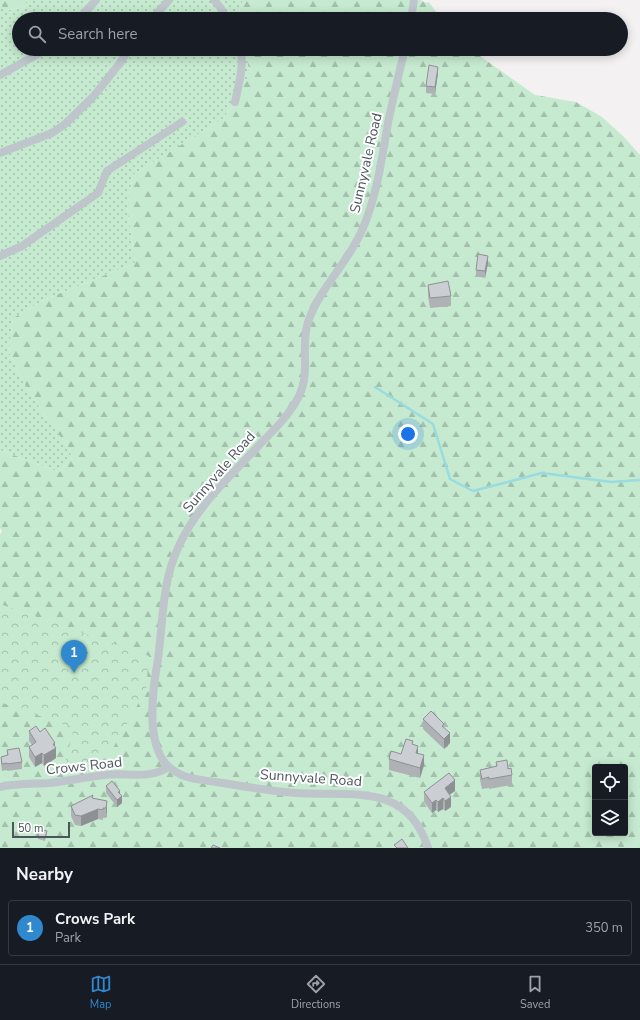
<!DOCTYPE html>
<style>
:root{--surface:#171b24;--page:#20242c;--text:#f1f3f6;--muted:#9ea1a6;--line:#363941;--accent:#3089ce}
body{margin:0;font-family:"Nunito Sans",sans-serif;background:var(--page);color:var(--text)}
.controls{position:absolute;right:12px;bottom:12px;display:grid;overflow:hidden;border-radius:4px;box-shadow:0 2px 10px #0003}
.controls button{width:36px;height:36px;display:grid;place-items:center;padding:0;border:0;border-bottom:1px solid var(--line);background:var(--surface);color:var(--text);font:20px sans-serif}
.scale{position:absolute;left:12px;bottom:10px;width:58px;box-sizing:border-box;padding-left:4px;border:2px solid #4b565c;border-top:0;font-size:11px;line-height:14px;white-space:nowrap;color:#4b565c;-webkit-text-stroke:3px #fff;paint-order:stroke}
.you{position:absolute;left:408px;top:434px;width:14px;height:14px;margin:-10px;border:3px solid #fff;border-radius:50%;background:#1a73e8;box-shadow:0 0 0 6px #1a73e833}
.badge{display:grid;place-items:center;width:26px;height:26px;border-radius:50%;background:var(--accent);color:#fff;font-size:13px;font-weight:700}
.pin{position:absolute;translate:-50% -33px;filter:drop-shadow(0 1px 2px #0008)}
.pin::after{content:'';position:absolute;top:21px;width:14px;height:12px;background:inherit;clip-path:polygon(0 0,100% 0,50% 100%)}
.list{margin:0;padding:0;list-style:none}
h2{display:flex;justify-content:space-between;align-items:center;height:52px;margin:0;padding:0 16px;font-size:17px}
h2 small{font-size:13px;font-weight:400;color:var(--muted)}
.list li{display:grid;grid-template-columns:26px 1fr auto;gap:12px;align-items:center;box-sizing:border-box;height:56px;margin:0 8px 8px;padding:0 8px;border:1px solid var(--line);border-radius:4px}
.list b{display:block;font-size:15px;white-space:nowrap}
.list p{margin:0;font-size:13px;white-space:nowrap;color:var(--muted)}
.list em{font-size:13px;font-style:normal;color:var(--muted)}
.icon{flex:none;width:22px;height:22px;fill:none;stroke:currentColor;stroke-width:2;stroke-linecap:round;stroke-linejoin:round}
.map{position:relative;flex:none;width:640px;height:848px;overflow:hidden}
.search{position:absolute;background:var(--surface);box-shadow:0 2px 10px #0003;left:12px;right:12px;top:12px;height:44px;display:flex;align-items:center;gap:10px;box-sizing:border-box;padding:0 14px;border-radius:22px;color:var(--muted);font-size:15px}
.sheet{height:116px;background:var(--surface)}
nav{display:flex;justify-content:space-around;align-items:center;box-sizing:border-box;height:56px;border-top:1px solid var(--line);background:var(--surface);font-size:11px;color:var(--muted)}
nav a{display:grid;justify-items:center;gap:2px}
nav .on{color:var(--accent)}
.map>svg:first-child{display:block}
</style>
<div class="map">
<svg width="640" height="848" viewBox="0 0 640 848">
<defs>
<pattern id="grass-dots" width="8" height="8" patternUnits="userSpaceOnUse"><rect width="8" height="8" fill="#c5eacf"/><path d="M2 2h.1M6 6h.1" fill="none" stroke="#a2c0ab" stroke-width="1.8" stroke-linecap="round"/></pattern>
<pattern id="forest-firs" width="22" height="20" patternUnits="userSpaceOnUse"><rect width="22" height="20" fill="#c5eacf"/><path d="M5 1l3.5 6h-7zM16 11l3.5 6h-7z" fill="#a2c0ab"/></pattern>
<pattern id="park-crowns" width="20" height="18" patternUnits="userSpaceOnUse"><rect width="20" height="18" fill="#c5eacf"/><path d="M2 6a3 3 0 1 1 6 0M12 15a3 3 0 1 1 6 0" fill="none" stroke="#a2c0ab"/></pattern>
</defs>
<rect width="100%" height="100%" fill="#f3f1f1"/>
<!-- grass -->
<path fill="url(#grass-dots)" d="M 28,0 L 243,0 L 237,19 L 19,19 L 19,49 L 244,49 L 250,73 L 224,118 L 133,175 L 127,206 L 135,263 L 46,299 L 13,318 L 9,352 L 21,378 L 45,416 L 68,447 L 72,457 L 59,472 L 0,450 L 0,6 L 10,10 L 23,7 Z"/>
<!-- forest -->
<g fill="url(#forest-firs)" fill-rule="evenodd">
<path d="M 0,0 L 28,0 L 23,7 L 10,10 L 0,6 Z"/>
<path d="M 243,0 L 420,0 L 427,3 L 429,2 L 441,19 L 237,19 Z"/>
<path d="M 244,49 L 470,49 L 535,95 L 576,102 L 602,117 L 624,137 L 640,155 L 640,848 L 0,848 L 0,534 L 2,532 L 0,528 L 0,450 L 59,472 L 72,457 L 68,447 L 45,416 L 21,378 L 9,352 L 13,318 L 46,299 L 135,263 L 127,206 L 133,175 L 224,118 L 250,73 ZM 595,767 L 625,767 L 625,833 L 595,833 Z"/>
</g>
<!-- park -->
<path fill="url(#park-crowns)" d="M 0,604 L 149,656 L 146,690 L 105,762 L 63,771 L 74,728 L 0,702 Z"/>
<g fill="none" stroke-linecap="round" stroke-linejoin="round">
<!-- stream -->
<path stroke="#98dce2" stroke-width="2.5" d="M 375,387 L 433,424 L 450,479 L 473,491 L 542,473 L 611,482 L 640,480"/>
<!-- minor -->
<g stroke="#bec6cc" stroke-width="8">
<path d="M 214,0 L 220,7 L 227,19"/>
<path d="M 79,19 L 96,0"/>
<path d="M 152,19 L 169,0"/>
<path d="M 411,19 L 414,0"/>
<path d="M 405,49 C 399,72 394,95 389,118 C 382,155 378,193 363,228 C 349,262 320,287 308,322 C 300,347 311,371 299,396 C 290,414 276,428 262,442 C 232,475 196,506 178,548 C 162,582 163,622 158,659 C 153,687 146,735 163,760 C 175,778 196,779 216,782 C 242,786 269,791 296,793 C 351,797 407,781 428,848"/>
<path d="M 0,75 L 47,49"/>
<path d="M 235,102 C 238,88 245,63 240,49"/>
<path d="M 0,153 L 52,133 L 64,125 L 93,97 L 120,63 L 129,49"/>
<path d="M 0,256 L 22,246 L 98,193 L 107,171 L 182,122"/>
<path d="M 0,787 C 17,783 33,784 49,783 C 68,781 86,777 105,775 C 126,772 150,780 168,767"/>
</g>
</g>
<!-- wall -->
<g fill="#afb2b5">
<path d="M 438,73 L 435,94 L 426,93 L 426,86 Z"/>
<path d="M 488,263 L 485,278 L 476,276 L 476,270 Z"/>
<path d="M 428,285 L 451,296 L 451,306 L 430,308 L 428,296 Z"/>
<path d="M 423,719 L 444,728 L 450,743 L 444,749 L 423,729 Z"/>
<path d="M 29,731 L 40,732 L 55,746 L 56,758 L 44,766 L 42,763 L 35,767 L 29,757 L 29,747 L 32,745 L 29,741 Z"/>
<path d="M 413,744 L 424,765 L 420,778 L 389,770 L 389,759 L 401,754 Z"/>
<path d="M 7,750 L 22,762 L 22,769 L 7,771 L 7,770 L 2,771 L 1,764 L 1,757 L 7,755 Z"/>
<path d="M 496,762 L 508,769 L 512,775 L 512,785 L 489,789 L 489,788 L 482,789 L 480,780 L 480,770 L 496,766 Z"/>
<path d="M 106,786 L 120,795 L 122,803 L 117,807 L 106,793 Z"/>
<path d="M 455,791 L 449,795 L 451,807 L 445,811 L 443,809 L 438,812 L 436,810 L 432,813 L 424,802 L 424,792 Z"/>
<path d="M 93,798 L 107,801 L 107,811 L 106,818 L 103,818 L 103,820 L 98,819 L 81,826 L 75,825 L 71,816 L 71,806 Z"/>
<path d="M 47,834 L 45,841 L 38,839 L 38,836 Z"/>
</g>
<!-- shaded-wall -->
<g fill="#8e9194">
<path d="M 438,67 L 438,73 L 435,94 L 435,87 Z"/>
<path d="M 488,256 L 488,263 L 485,278 L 485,271 Z"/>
<path d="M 450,733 L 450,743 L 444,749 L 444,739 Z"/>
<path d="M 55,743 L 55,749 L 56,748 L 56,758 L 44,766 L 44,755 Z"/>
<path d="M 418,746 L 418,756 L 416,753 Z"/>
<path d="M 42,753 L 42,763 L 35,767 L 35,757 Z"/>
<path d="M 424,755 L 424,765 L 420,778 L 420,768 Z"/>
<path d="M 455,780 L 455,791 L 445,798 L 445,788 Z"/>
<path d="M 120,791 L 120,797 L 122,796 L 122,803 L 117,807 L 117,800 L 118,792 Z"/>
<path d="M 451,797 L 451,807 L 445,811 L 445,801 Z"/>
<path d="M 443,798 L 443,809 L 438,812 L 438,802 Z"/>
<path d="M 436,800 L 436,810 L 432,813 L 432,803 Z"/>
<path d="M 107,801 L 107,811 L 106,818 L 106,808 Z"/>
<path d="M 98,809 L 98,819 L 81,826 L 81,816 Z"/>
</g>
<!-- building -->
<g fill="#cbcfd3" stroke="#8e9194">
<path d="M 429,65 L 438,67 L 435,87 L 426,86 Z"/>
<path d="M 478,254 L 488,256 L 485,271 L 476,270 Z"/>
<path d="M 448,281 L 451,296 L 430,298 L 428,285 Z"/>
<path d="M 431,711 L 444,724 L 442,726 L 450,733 L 444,739 L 423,719 Z"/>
<path d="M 36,726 L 40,732 L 45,728 L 55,743 L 53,744 L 56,748 L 44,755 L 42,753 L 35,757 L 29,747 L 36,742 L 29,731 Z"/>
<path d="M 406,739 L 413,741 L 412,744 L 418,746 L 416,753 L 424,755 L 420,768 L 389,759 L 391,751 L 401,754 Z"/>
<path d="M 19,748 L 22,762 L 7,764 L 7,763 L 2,764 L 1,757 L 8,755 L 7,750 Z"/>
<path d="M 507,760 L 508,769 L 511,768 L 512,775 L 489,779 L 489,777 L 482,779 L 480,770 L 497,766 L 496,762 Z"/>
<path d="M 449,773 L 455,780 L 445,788 L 451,797 L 445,801 L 443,798 L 438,802 L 436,800 L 432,803 L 424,792 Z"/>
<path d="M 112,781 L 120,791 L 118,792 L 122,796 L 117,800 L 106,786 Z"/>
<path d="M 93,795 L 92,798 L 107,801 L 106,808 L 103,808 L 103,810 L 98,809 L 81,816 L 75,815 L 71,806 Z"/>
<path d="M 39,829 L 47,831 L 45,838 L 38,836 Z"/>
<path d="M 402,839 L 408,848 L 397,848 L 394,845 Z"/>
<path d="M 213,845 L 220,848 L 211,848 Z"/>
</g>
<g text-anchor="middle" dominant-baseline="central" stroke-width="4" stroke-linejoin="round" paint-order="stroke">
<!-- street labels -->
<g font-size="14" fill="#4b565c" stroke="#fff">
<text transform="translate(366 163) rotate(-77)">Sunnyvale Road</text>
<text transform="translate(219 472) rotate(-49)">Sunnyvale Road</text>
<text transform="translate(84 766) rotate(-6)">Crows Road</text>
<text transform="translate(311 778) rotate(4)">Sunnyvale Road</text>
</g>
</g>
</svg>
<div class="controls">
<button><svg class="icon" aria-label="locate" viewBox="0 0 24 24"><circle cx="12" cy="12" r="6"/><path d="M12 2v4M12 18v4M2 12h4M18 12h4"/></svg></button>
<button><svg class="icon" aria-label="layers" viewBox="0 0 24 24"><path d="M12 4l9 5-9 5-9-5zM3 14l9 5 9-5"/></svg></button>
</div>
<div class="scale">50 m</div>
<div class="you"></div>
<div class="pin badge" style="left:74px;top:673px">1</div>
<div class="search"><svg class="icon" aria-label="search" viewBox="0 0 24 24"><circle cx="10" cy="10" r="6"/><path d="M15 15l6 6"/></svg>Search here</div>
</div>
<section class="sheet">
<h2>Nearby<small></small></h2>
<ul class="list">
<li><span class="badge">1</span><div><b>Crows Park</b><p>Park</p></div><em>350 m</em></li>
</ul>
</section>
<nav>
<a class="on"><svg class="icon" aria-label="map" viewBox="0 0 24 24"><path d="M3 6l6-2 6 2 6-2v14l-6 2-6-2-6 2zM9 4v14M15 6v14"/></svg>Map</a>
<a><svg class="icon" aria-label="directions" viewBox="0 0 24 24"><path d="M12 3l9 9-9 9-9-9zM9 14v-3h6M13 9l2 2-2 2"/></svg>Directions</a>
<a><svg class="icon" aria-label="saved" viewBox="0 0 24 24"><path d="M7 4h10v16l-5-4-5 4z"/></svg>Saved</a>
</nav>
